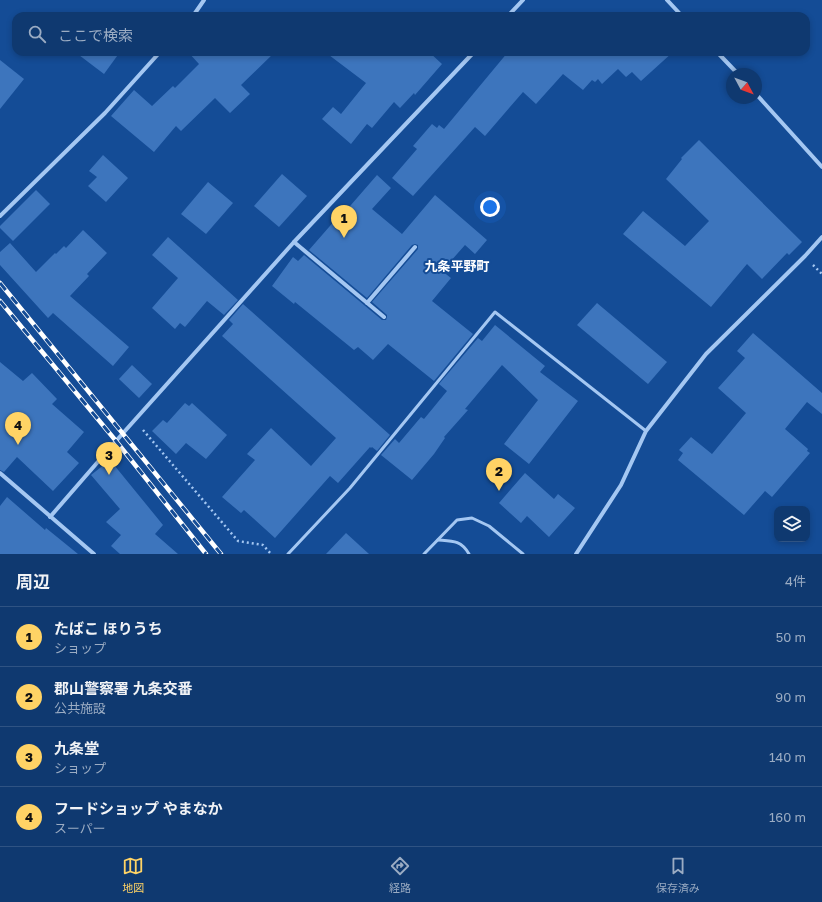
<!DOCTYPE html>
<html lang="ja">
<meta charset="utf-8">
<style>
:root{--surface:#0f3970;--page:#184075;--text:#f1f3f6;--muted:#9bacc3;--line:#2f5383;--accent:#ffd365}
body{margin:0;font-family:"Golos Text","Noto Sans JP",sans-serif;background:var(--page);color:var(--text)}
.controls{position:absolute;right:12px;bottom:12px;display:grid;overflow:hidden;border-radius:8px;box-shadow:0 2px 6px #0003}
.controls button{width:36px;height:36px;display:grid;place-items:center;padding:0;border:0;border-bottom:1px solid var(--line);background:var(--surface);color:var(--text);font:20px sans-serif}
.compass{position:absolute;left:726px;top:68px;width:36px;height:36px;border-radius:50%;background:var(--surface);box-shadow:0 2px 6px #0003;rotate:131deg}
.you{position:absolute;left:490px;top:207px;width:14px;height:14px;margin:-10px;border:3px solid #fff;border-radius:50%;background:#1a73e8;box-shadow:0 0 0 6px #1a73e833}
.badge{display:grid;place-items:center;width:26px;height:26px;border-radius:50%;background:var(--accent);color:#111;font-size:13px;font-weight:700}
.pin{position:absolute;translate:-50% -33px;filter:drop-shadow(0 1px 2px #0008)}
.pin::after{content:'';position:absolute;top:21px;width:14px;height:12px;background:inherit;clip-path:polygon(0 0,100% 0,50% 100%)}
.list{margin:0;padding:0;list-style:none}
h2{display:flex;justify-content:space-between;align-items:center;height:52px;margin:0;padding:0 16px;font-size:17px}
h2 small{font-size:13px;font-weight:400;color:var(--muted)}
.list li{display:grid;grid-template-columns:26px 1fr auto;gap:12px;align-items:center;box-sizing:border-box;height:60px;padding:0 16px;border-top:1px solid var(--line)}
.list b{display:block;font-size:15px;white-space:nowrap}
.list p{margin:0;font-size:13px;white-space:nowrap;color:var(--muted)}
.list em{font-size:13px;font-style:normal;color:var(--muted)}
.icon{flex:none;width:22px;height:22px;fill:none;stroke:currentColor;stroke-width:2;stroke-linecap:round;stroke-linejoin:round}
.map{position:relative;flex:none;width:822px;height:554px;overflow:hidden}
.search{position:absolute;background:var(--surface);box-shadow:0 2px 6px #0003;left:12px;right:12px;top:12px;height:44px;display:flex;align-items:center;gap:10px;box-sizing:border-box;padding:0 14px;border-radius:12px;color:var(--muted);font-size:15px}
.sheet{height:292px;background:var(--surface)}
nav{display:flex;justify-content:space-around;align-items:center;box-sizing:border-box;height:56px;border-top:1px solid var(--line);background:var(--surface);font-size:11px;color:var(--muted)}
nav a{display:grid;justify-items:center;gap:2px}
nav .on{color:var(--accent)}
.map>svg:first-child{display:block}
</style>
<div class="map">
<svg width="822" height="554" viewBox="0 0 822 554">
<rect width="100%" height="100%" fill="#144c96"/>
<!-- building -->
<g fill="#3d75bd">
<path d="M 75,52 L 120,52 L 104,74 Z"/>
<path d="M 188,52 L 275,52 L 241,85 L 250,94 L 230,113 L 215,98 L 181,131 L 176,126 L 154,152 L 111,116 L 134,90 L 152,106 L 173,86 L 175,88 L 199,64 Z"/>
<path d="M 325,52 L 429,52 L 442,64 L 415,95 L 414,93 L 400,108 L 394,102 L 372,128 L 367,124 L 351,144 L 322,119 L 333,107 L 341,114 L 366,83 Z"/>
<path d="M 508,52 L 673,52 L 641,81 L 632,72 L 626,77 L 618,69 L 602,84 L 598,79 L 595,82 L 592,80 L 583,90 L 563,74 L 536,104 L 523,92 L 485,136 L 475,127 L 413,196 L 392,178 L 417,149 L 413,146 L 432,124 L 437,128 L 439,125 L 444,129 Z"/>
<path d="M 0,60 L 24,79 L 0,109 Z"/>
<path d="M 699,140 L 802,242 L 789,255 L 787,253 L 762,279 L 747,264 L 711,307 L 623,234 L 643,211 L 685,246 L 709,221 L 666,179 L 682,159 L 681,158 Z"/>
<path d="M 103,155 L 128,178 L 106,202 L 88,186 L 97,177 L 89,171 Z"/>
<path d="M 282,174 L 307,196 L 279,227 L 254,206 Z"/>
<path d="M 377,175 L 391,188 L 372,209 L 402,234 L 435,195 L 487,240 L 475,254 L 465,245 L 442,271 L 451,278 L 432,301 L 473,334 L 434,381 L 388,344 L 373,360 L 358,347 L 354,350 L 295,302 L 294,304 L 272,286 L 293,257 L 298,261 L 304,255 L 382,320 L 386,320 L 387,317 L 387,315 L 372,302 L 418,249 L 418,245 L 415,244 L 412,245 L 367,298 L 309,250 L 343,211 L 344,213 Z"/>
<path d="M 208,182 L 233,203 L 206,234 L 181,214 Z"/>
<path d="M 36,190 L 50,204 L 13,241 L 0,228 L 0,226 Z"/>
<path d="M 83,230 L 107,253 L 87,274 L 89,276 L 70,296 L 129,347 L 113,366 L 53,313 L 48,318 L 0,265 L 0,252 L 10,243 L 36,272 L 55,253 L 56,254 L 64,246 L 66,248 Z"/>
<path d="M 168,237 L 238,300 L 224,315 L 207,301 L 185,327 L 180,323 L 175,329 L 152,308 L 178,278 L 152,255 Z"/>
<path d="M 597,303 L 667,362 L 648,384 L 577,325 Z"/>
<path d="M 243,304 L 390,435 L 377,451 L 372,447 L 371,448 L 370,447 L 338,483 L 330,476 L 275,538 L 244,510 L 241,513 L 222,497 L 255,460 L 247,454 L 271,428 L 311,466 L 336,438 L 222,336 L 233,324 L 229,320 Z"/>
<path d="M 495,325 L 545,366 L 540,372 L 578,401 L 529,464 L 504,444 L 538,400 L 502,365 L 465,409 L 468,410 L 444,437 L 445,438 L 434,454 L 412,480 L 381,455 L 395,439 L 399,443 L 421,417 L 424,419 L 447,391 L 439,384 L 478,338 L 482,341 Z"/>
<path d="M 753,333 L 822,393 L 822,414 L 807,402 L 785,429 L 808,449 L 807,451 L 810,453 L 772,497 L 765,491 L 744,515 L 678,460 L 683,453 L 679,450 L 691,437 L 712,454 L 746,413 L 718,388 L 745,358 L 737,351 Z"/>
<path d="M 0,362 L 23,381 L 32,373 L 57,399 L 52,404 L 84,432 L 67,452 L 79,463 L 53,491 L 17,457 L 4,472 L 0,470 Z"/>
<path d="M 132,365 L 152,384 L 139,398 L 119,379 Z"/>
<path d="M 185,403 L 189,406 L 192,403 L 227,435 L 206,459 L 186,443 L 176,454 L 152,431 L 163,420 L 167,423 Z"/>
<path d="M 110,460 L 163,525 L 155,534 L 178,554 L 120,554 L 111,546 L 121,535 L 106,522 L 120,509 L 91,475 Z"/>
<path d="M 525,473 L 554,499 L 558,494 L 575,508 L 549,537 L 527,516 L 521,523 L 499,503 Z"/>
<path d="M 7,497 L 45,530 L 46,528 L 78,554 L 0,554 L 0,506 Z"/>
<path d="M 346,533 L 369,554 L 326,554 Z"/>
</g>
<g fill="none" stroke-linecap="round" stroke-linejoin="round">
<!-- path -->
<g stroke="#a4c7f2" stroke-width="2.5" stroke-dasharray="2 3" stroke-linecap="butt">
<path d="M 813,265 L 822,274"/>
<path d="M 143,430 L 238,541 L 263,545 L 271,554"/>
</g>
<!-- service -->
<g stroke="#a4c7f2" stroke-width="3">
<path d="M 438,540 C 452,541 461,540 469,554"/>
<path d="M 288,554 L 350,488 L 495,312 L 646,431"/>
<path d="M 424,554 L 457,520 L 472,518 L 489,526 L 523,554"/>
</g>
<!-- minor -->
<g stroke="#a4c7f2" stroke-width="4">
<path d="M 667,0 L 682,16"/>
<path d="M 193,16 L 204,0"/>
<path d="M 508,16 L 523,0"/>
<path d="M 717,52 L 738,74"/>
<path d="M 756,94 L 822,167"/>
<path d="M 0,216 L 105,113 L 160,52"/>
<path d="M 294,242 L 384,317"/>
<path d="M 367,303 L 415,247"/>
<path d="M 0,473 L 94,554"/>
<path d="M 50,517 L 116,441 L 294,242 L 474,52"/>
<path d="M 576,554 L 621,485 L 646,431 L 706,354 L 805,256 L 822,237"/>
</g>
<defs>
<g id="rail">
<path d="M 0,283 L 221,554"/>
<path d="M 0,301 L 116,441 L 206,554"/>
</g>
</defs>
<!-- rail casing -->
<use href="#rail" stroke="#fff" stroke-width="4.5"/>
<!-- rail -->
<use href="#rail" stroke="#144c96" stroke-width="3" stroke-dasharray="9" stroke-linecap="butt"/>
</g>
<g text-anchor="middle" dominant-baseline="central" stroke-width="4" stroke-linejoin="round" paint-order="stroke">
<!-- neighbourhood labels -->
<g font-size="13" font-weight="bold" fill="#fff" stroke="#144c96">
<text x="457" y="266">九条平野町</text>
</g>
</g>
</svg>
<div class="controls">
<button><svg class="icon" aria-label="layers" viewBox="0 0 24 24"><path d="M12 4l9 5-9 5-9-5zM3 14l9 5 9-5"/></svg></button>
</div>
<svg class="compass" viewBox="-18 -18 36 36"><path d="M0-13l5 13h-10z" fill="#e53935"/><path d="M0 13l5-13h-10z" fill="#9bacc3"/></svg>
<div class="you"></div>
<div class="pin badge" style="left:344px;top:238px">1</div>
<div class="pin badge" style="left:499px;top:491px">2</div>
<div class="pin badge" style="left:109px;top:475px">3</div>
<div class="pin badge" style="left:18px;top:445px">4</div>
<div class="search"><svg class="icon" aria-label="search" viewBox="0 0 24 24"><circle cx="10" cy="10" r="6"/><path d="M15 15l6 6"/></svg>ここで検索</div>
</div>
<section class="sheet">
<h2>周辺<small>4件</small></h2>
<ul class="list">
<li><span class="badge">1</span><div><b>たばこ ほりうち</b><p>ショップ</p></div><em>50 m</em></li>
<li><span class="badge">2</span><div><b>郡山警察署 九条交番</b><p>公共施設</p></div><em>90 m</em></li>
<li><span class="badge">3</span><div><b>九条堂</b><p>ショップ</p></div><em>140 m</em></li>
<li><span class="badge">4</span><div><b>フードショップ やまなか</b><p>スーパー</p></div><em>160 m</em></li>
</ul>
</section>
<nav>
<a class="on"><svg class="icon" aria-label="map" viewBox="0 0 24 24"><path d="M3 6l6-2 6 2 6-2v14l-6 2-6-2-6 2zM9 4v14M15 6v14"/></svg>地図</a>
<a><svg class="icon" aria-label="directions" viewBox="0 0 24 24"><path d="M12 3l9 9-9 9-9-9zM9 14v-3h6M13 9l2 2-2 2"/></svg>経路</a>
<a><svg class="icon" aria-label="saved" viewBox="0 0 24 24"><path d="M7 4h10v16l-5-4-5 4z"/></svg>保存済み</a>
</nav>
